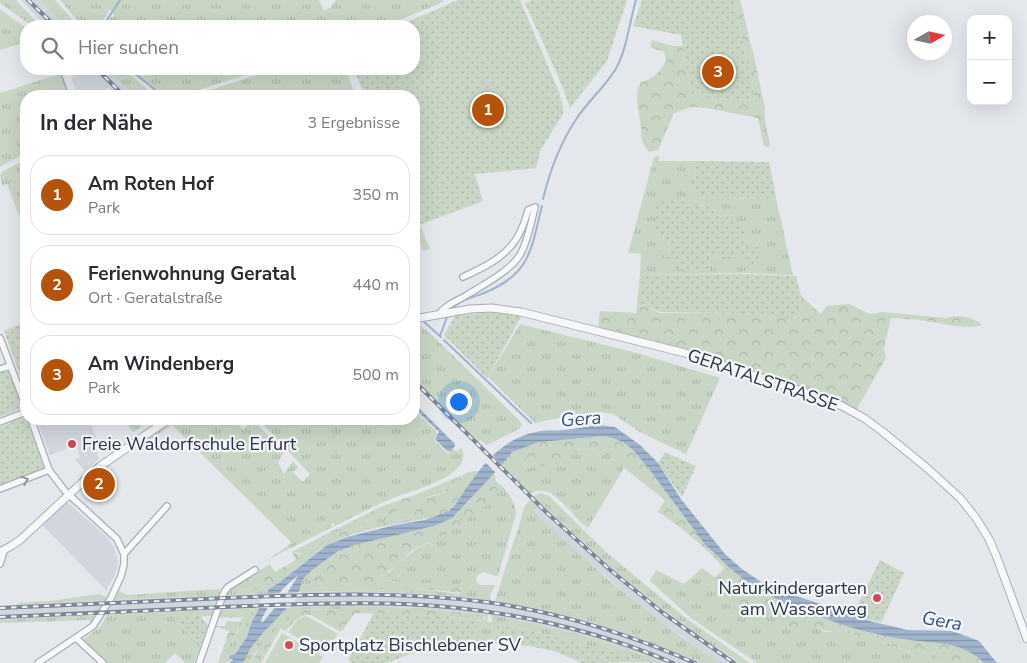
<!DOCTYPE html>
<html lang="de">
<meta charset="utf-8">
<style>
:root{--surface:#fff;--page:#f7f7f7;--text:#2b2b33;--muted:#7c7c81;--line:#e1e1e2;--accent:#b45309}
body{margin:0;font-family:"Nunito Sans",sans-serif;background:var(--page);color:var(--text)}
.controls{position:absolute;right:15px;top:15px;display:grid;overflow:hidden;border-radius:10px;box-shadow:0 5px 20px #0002}
.controls button{width:45px;height:45px;display:grid;place-items:center;padding:0;border:0;border-bottom:1px solid var(--line);background:var(--surface);color:var(--text);font:25px sans-serif}
.compass{position:absolute;left:907px;top:15px;width:45px;height:45px;border-radius:50%;background:var(--surface);box-shadow:0 5px 20px #0002;rotate:81deg}
.you{position:absolute;left:458px;top:401px;width:18px;height:18px;margin:-12px;border:4px solid #fff;border-radius:50%;background:#1a73e8;box-shadow:0 0 0 8px #1a73e833}
.badge{display:grid;place-items:center;width:32px;height:32px;border-radius:50%;background:var(--accent);color:#fff;font-size:16px;font-weight:700}
.pin{position:absolute;translate:-50% -50%;border:2px solid #fff;box-shadow:0 1px 5px #0006}
.list{margin:0;padding:0;list-style:none}
h2{display:flex;justify-content:space-between;align-items:center;height:65px;margin:0;padding:0 20px;font-size:21px}
h2 small{font-size:16px;font-weight:400;color:var(--muted)}
.list li{display:grid;grid-template-columns:32px 1fr auto;gap:15px;align-items:center;box-sizing:border-box;height:80px;margin:0 10px 10px;padding:0 10px;border:1px solid var(--line);border-radius:20px}
.list b{display:block;font-size:19px;white-space:nowrap}
.list p{margin:0;font-size:16px;white-space:nowrap;color:var(--muted)}
.list em{font-size:16px;font-style:normal;color:var(--muted)}
.icon{flex:none;width:28px;height:28px;fill:none;stroke:currentColor;stroke-width:2;stroke-linecap:round;stroke-linejoin:round}
.map{position:relative;flex:none;width:1027px;height:663px;overflow:hidden}
.search{position:absolute;background:var(--surface);box-shadow:0 5px 20px #0002;left:20px;top:20px;width:400px;height:55px;display:flex;align-items:center;gap:12px;box-sizing:border-box;padding:0 18px;border-radius:20px;color:var(--muted);font-size:19px}
.panel{position:absolute;background:var(--surface);box-shadow:0 5px 20px #0002;left:20px;top:90px;width:400px;height:335px;border-radius:20px}
.map>svg:first-child{display:block}
</style>
<div class="map">
<svg width="1027" height="663" viewBox="0 0 1027 663">
<defs>
<pattern id="grass-tufts" width="24" height="20" patternUnits="userSpaceOnUse" patternTransform="scale(1.25)"><rect width="24" height="20" fill="#c9d6c5"/><path d="M3 7l-1-3M5 7V3M7 7l1-3M15 17l-1-3M17 17v-4M19 17l1-3" fill="none" stroke="#adb8ab"/></pattern>
<pattern id="forest-crowns" width="20" height="18" patternUnits="userSpaceOnUse" patternTransform="scale(1.25)"><rect width="20" height="18" fill="#c9d6c5"/><path d="M2 6a3 3 0 1 1 6 0M12 15a3 3 0 1 1 6 0" fill="none" stroke="#adb8ab"/></pattern>
<pattern id="garden-dots" width="8" height="8" patternUnits="userSpaceOnUse" patternTransform="scale(1.25)"><rect width="8" height="8" fill="#c9d6c5"/><path d="M2 2h.1M6 6h.1" fill="none" stroke="#adb8ab" stroke-width="1.8" stroke-linecap="round"/></pattern>
<pattern id="water-rules" width="6" height="5" patternUnits="userSpaceOnUse" patternTransform="scale(1.25)"><rect width="6" height="5" fill="#9fb4cc"/><path d="M0 2.5h6" fill="none" stroke="#8293a7"/></pattern>
</defs>
<rect width="100%" height="100%" fill="#e4e7ec"/>
<!-- built -->
<g fill="#d2d6de">
<path d="M 21,0 L 39,0 L 65,26 L 46,26 Z"/>
<path d="M 73,69 L 107,69 L 135,96 L 116,96 L 108,88 L 100,96 L 78,96 L 71,78 L 75,76 Z"/>
<path d="M 36,419 L 89,419 L 97,442 L 98,460 L 85,470 L 75,460 L 80,457 L 76,445 L 50,455 Z"/>
<path d="M 68,503 L 107,537 L 114,547 L 118,561 L 117,567 L 114,577 L 106,590 L 42,525 L 64,504 Z"/>
<path d="M 540,503 L 548,509 L 554,517 L 589,548 L 646,596 L 738,663 L 721,663 L 684,638 L 645,609 L 578,553 L 540,518 L 533,510 Z"/>
<path d="M 394,591 L 461,596 L 539,609 L 577,618 L 626,633 L 702,663 L 661,663 L 657,660 L 626,649 L 624,650 L 620,649 L 619,647 L 579,634 L 488,615 L 485,616 L 461,612 L 406,607 L 287,608 L 298,592 Z"/>
<path d="M 266,594 L 259,608 L 0,620 L 0,606 L 90,600 L 117,600 L 129,598 L 129,597 L 132,597 L 133,599 Z"/>
</g>
<!-- grass -->
<g fill="url(#grass-tufts)" fill-rule="evenodd">
<path d="M 0,0 L 16,0 L 40,26 L 32,26 L 0,3 Z"/>
<path d="M 39,0 L 55,0 L 78,26 L 65,26 Z"/>
<path d="M 60,0 L 319,0 L 324,11 L 331,7 L 336,0 L 442,0 L 443,2 L 385,26 L 107,26 L 110,18 L 115,16 L 109,9 L 106,17 L 98,23 L 98,26 L 82,26 Z"/>
<path d="M 0,9 L 26,28 L 26,42 L 0,50 Z"/>
<path d="M 107,69 L 123,69 L 156,96 L 135,96 Z"/>
<path d="M 128,69 L 135,70 L 142,76 L 145,76 L 149,71 L 149,69 L 265,69 L 179,96 L 163,96 Z"/>
<path d="M 276,69 L 345,69 L 356,96 L 191,96 Z"/>
<path d="M 60,74 L 67,96 L 26,96 L 26,153 L 0,167 L 0,93 Z"/>
<path d="M 659,156 L 659,161 L 695,161 L 694,197 L 776,198 L 793,275 L 740,273 L 640,275 L 641,254 L 628,253 L 654,157 ZM 685,204 L 715,207 L 744,238 L 760,248 L 743,257 L 713,256 L 672,268 L 673,259 L 665,259 L 668,252 L 669,240 L 664,240 L 663,234 Z"/>
<path d="M 26,159 L 26,224 L 25,225 L 19,216 L 7,184 L 2,186 L 0,176 L 2,172 Z"/>
<path d="M 414,212 L 430,249 L 423,251 L 419,241 L 414,242 Z"/>
<path d="M 416,322 L 433,336 L 519,420 L 522,425 L 519,429 L 487,445 L 480,440 L 478,443 L 414,379 L 414,323 Z"/>
<path d="M 520,324 L 637,353 L 720,378 L 686,454 L 640,432 L 613,414 L 601,412 L 573,415 L 535,423 L 488,377 Z"/>
<path d="M 414,410 L 436,431 L 437,434 L 434,440 L 447,453 L 454,449 L 457,452 L 461,448 C 477,476 406,492 391,499 C 372,507 353,517 335,526 L 333,523 L 331,524 L 333,527 L 273,557 L 256,568 L 292,543 L 172,425 L 131,452 L 129,450 L 176,419 L 249,419 L 245,424 L 241,420 L 237,423 L 243,430 L 252,422 L 255,422 L 284,452 L 278,462 L 284,474 L 293,461 L 298,467 L 293,472 L 303,482 L 310,474 L 258,419 L 414,419 Z"/>
<path d="M 587,448 L 601,454 L 605,453 L 624,468 L 588,528 C 572,518 552,479 530,494 L 502,465 L 506,458 L 509,461 L 515,460 L 522,466 L 530,468 L 534,463 L 539,467 C 547,465 551,463 556,456 L 559,457 L 577,449 L 583,450 Z"/>
<path d="M 460,476 L 450,488 L 442,492 L 420,500 L 415,512 L 359,528 L 326,534 L 363,516 L 367,521 L 386,516 L 412,501 L 415,498 L 415,495 Z"/>
<path d="M 502,486 C 510,495 515,502 516,514 L 498,576 L 495,576 L 484,572 L 478,575 L 476,580 L 479,585 L 495,585 L 490,596 L 491,601 C 426,591 363,591 298,592 L 303,579 L 311,571 L 312,574 L 366,588 L 414,588 L 459,594 L 465,592 L 461,588 L 381,580 L 380,577 L 391,571 L 398,563 L 420,546 L 436,541 Z"/>
<path d="M 541,493 L 549,496 L 607,553 L 687,619 L 750,663 L 738,663 L 733,658 L 693,632 L 691,629 L 655,603 L 615,571 L 540,503 L 534,510 L 540,518 L 611,582 L 680,636 L 721,663 L 702,663 L 626,633 L 577,618 L 495,601 L 525,506 L 534,496 Z"/>
<path d="M 315,540 L 315,545 L 322,548 L 311,557 L 311,554 L 292,552 Z"/>
<path d="M 702,568 L 730,588 L 728,594 L 747,611 L 753,607 L 759,607 L 776,617 L 806,625 L 812,624 L 824,632 L 849,631 L 858,636 L 870,640 L 876,639 L 907,651 L 917,657 C 924,651 928,651 936,654 L 937,661 L 941,663 L 757,663 L 691,618 L 650,581 L 656,570 L 684,584 Z"/>
<path d="M 230,588 L 235,590 L 269,589 L 266,594 L 226,595 Z"/>
<path d="M 219,589 L 220,596 L 133,599 L 132,597 L 129,597 L 129,598 L 115,600 L 119,591 L 129,595 Z"/>
<path d="M 100,594 L 103,596 L 107,596 L 104,601 L 97,600 L 17,605 L 18,603 L 49,601 Z"/>
<path d="M 352,606 L 344,609 L 299,610 L 294,612 L 287,622 L 290,626 L 286,631 L 279,627 L 255,653 L 251,663 L 243,663 C 254,641 270,625 287,608 Z"/>
<path d="M 259,608 L 257,613 L 242,613 L 230,618 L 218,617 L 220,610 Z"/>
<path d="M 215,610 L 212,616 L 173,618 L 201,645 L 194,663 L 185,663 L 175,653 L 165,663 L 107,663 L 84,642 L 84,639 L 101,626 L 107,615 Z"/>
<path d="M 486,614 L 488,615 L 487,622 L 492,622 L 492,615 L 579,634 L 620,647 L 620,649 L 624,650 L 626,649 L 657,660 L 661,663 L 649,663 L 552,636 L 498,624 L 492,643 L 467,643 L 481,621 L 484,621 Z"/>
<path d="M 96,615 L 91,623 L 89,620 L 0,623 L 0,620 Z"/>
<path d="M 247,617 L 249,619 L 242,629 L 239,643 L 234,649 L 236,652 L 230,662 L 220,663 C 225,648 242,632 241,619 Z"/>
</g>
<!-- forest -->
<g fill="url(#forest-crowns)">
<path d="M 734,0 L 740,0 L 756,65 L 765,109 C 763,122 769,133 770,146 L 767,147 L 764,146 L 758,118 L 707,108 L 691,107 L 674,113 L 658,150 L 649,152 C 638,138 643,136 640,121 C 638,107 634,95 641,82 C 653,79 660,72 666,61 L 664,52 L 650,47 L 652,40 L 673,46 L 683,46 L 692,97 L 755,100 Z"/>
<path d="M 800,295 L 821,314 L 827,306 L 849,304 L 870,314 L 882,312 L 946,318 C 959,314 972,317 982,325 C 964,330 945,324 927,321 C 915,319 903,319 891,318 L 884,348 L 886,358 L 856,410 L 598,329 L 600,311 L 636,313 L 637,304 L 660,313 L 742,313 L 784,318 L 794,318 L 802,314 L 803,304 Z"/>
<path d="M 603,436 L 613,438 L 623,442 L 632,449 L 649,469 L 706,546 C 720,557 731,571 746,581 C 770,599 800,609 829,620 C 853,629 877,635 902,639 C 932,644 962,640 984,663 L 941,663 L 937,661 L 936,654 C 928,651 924,651 917,657 L 907,651 L 876,639 L 870,640 L 858,636 L 849,631 L 845,635 L 838,637 L 831,631 C 821,632 816,624 806,625 L 802,629 L 797,630 L 759,607 L 753,607 L 741,613 L 732,610 L 728,601 L 730,588 L 715,578 L 724,568 C 704,546 683,528 658,512 L 665,500 L 605,453 L 601,454 L 588,448 L 583,450 L 577,449 L 572,452 L 570,456 L 563,460 L 556,456 C 551,463 547,465 539,467 L 534,463 L 530,468 L 522,466 L 515,460 L 509,462 L 506,458 C 524,437 576,438 603,436 Z"/>
<path d="M 474,471 L 480,471 C 472,481 458,505 449,511 C 438,518 424,519 412,521 C 388,525 342,534 322,548 L 315,545 L 315,540 L 326,534 L 359,528 L 415,512 L 420,500 C 429,497 440,495 447,489 C 458,481 458,474 474,471 Z"/>
<path d="M 494,473 L 496,481 L 502,486 L 494,493 L 495,500 C 475,513 457,527 438,540 C 432,543 425,543 419,546 C 405,554 395,569 380,577 L 381,580 C 401,584 450,580 465,591 L 463,593 L 414,588 L 391,589 L 317,587 L 311,584 L 309,578 L 312,574 L 311,571 L 338,551 L 355,545 L 434,526 Z"/>
<path d="M 415,495 L 415,498 L 412,501 C 404,506 378,524 369,521 C 366,520 364,518 363,516 L 380,507 Z"/>
<path d="M 292,552 L 300,554 L 308,552 L 311,554 L 311,557 L 280,582 L 269,589 L 235,590 L 230,588 L 270,564 L 275,572 L 296,560 Z"/>
<path d="M 352,606 L 423,608 L 484,615 L 483,621 L 438,616 L 355,613 L 341,632 L 311,615 C 301,614 297,619 290,626 L 287,622 L 294,612 L 299,610 L 344,609 Z"/>
<path d="M 242,613 L 257,613 L 247,637 L 236,652 L 234,649 L 239,643 C 237,635 244,626 249,619 L 247,617 L 230,618 Z"/>
<path d="M 227,621 L 242,622 L 220,663 L 218,663 L 229,631 L 214,626 L 225,626 Z"/>
<path d="M 279,627 L 281,628 L 261,663 L 251,663 L 262,643 Z"/>
</g>
<!-- park -->
<g fill="#c9d6c5">
<path d="M 306,616 L 338,634 L 324,653 L 288,632 L 298,619 Z"/>
<path d="M 282,633 L 323,657 L 319,663 L 265,663 Z"/>
</g>
<!-- garden -->
<g fill="url(#garden-dots)">
<path d="M 458,0 L 520,0 L 559,92 L 563,106 L 563,114 L 540,151 L 536,168 L 475,174 L 483,201 L 419,225 L 414,212 L 414,96 L 365,96 L 354,69 L 414,69 L 414,26 L 398,26 Z"/>
<path d="M 532,0 L 627,0 L 607,61 L 570,108 L 558,76 L 525,3 Z"/>
<path d="M 642,0 L 734,0 L 755,100 L 692,97 L 681,35 L 633,26 Z"/>
<path d="M 695,161 L 769,162 L 776,198 L 694,197 Z"/>
<path d="M 681,198 L 685,204 L 715,207 L 744,231 L 744,238 L 760,248 L 760,263 L 745,265 L 743,257 L 714,256 L 709,273 L 672,268 L 673,259 L 665,260 L 666,252 L 668,252 L 669,240 L 664,240 L 663,234 L 655,233 L 657,200 Z"/>
<path d="M 740,274 L 796,276 L 803,304 L 802,314 L 793,318 L 784,318 L 742,313 L 660,312 L 637,304 L 640,275 Z"/>
<path d="M 482,313 L 503,313 L 521,317 L 487,378 L 444,335 L 455,316 Z"/>
<path d="M 23,323 L 26,330 L 26,392 L 4,331 Z"/>
<path d="M 8,369 L 22,408 L 0,417 L 0,372 Z"/>
<path d="M 26,417 L 45,471 L 0,488 L 0,427 Z"/>
<path d="M 124,419 L 152,419 L 133,432 Z"/>
<path d="M 665,452 L 696,466 L 682,497 L 658,463 Z"/>
<path d="M 880,560 L 904,573 L 881,623 L 853,615 Z"/>
<path d="M 374,613 L 438,616 L 481,621 L 467,643 L 417,651 L 388,663 L 352,663 L 348,660 Z"/>
<path d="M 200,616 L 208,625 L 201,645 L 173,618 Z"/>
<path d="M 498,624 L 552,636 L 648,662 L 582,663 L 554,651 L 529,646 L 492,643 Z"/>
</g>
<!-- water -->
<g fill="url(#water-rules)" fill-rule="evenodd">
<path d="M 414,403 L 455,444 L 455,446 L 451,451 L 447,451 L 435,439 L 439,432 L 414,408 Z"/>
<path d="M 599,425 L 615,427 L 640,445 L 658,463 L 681,499 L 725,554 L 742,569 L 767,586 L 873,622 L 908,630 L 952,631 L 979,641 L 997,663 L 984,663 C 962,640 932,644 902,639 C 877,635 853,629 829,620 C 800,609 770,599 746,581 C 731,571 720,557 706,546 L 649,469 L 632,449 L 623,442 L 613,438 L 603,436 L 539,442 L 512,452 L 502,465 L 452,518 L 434,526 L 355,545 L 338,551 L 311,571 L 303,579 L 299,591 L 287,608 L 263,633 L 251,648 L 243,663 L 230,663 L 233,659 L 230,659 L 229,656 L 235,654 L 247,637 L 251,624 L 269,589 L 280,582 L 327,545 L 347,537 L 395,525 L 425,520 L 449,511 L 456,504 C 478,471 498,438 541,431 C 549,430 556,431 564,430 C 576,429 587,426 599,425 ZM 298,576 L 288,592 L 263,622 L 261,622 C 264,609 286,583 298,576 Z"/>
</g>
<!-- pier -->
<g fill="#e4e7ec">
<path d="M 490,453 L 504,467 L 497,474 L 484,461 Z"/>
<path d="M 301,592 L 290,608 L 256,608 L 264,594 L 284,593 L 279,599 L 284,593 Z"/>
</g>
<g fill="none" stroke-linecap="round" stroke-linejoin="round">
<!-- stream -->
<g stroke="#9fb4cc" stroke-width="2">
<path d="M 103,26 L 120,0"/>
<path d="M 59,69 L 69,96"/>
<path d="M 129,69 L 159,93 L 171,94"/>
<path d="M 543,199 C 550,170 560,143 577,118 C 588,101 605,87 615,70 C 626,53 630,20 636,0"/>
<path d="M 453,308 C 459,300 474,297 484,293 C 531,274 531,249 542,206"/>
<path d="M 414,313 L 417,314"/>
<path d="M 423,321 L 441,337"/>
<path d="M 440,336 L 447,317"/>
<path d="M 444,340 L 531,423"/>
</g>
<defs>
<g id="minor">
<path d="M 439,314 C 445,305 457,301 467,295 C 483,285 510,271 520,255 C 528,241 531,223 535,207 L 528,210 C 526,217 524,225 520,232 C 510,255 485,267 463,277"/>
<path d="M 0,338 L 26,407"/>
<path d="M 0,369 L 10,366"/>
<path d="M 31,419 L 49,470 L 65,491 L 117,539 L 124,554 L 124,564 L 121,576 L 111,598 L 93,626 L 38,663"/>
<path d="M 0,422 L 26,412"/>
<path d="M 0,489 L 49,470"/>
<path d="M 124,554 L 167,506"/>
<path d="M 0,564 L 4,551"/>
<path d="M 76,638 L 103,663"/>
<path d="M 199,663 L 224,592 L 228,587 L 255,570"/>
</g>
<g id="tertiary">
<path d="M 414,319 L 470,309 L 492,308 L 521,312 L 685,353 L 819,397 L 842,406 L 864,418 L 883,432 L 927,468 L 960,498 L 976,518 L 989,539 L 996,555 L 1027,639"/>
<path d="M 0,552 L 11,546 L 20,540 L 99,467 L 169,419"/>
</g>
</defs>
<!-- minor casing -->
<use href="#minor" stroke="#a9aeb7" stroke-width="8"/>
<!-- tertiary casing -->
<use href="#tertiary" stroke="#a9aeb7" stroke-width="9"/>
<!-- minor -->
<use href="#minor" stroke="#f7f8fa" stroke-width="5.5"/>
<!-- tertiary -->
<use href="#tertiary" stroke="#f7f8fa" stroke-width="7"/>
<defs>
<g id="rail">
<path d="M 28,0 L 55,26"/>
<path d="M 97,69 L 124,96"/>
<path d="M 414,381 L 545,511 L 609,569 L 663,613 L 734,663"/>
<path d="M 0,608 C 83,604 166,601 249,597 C 328,594 407,592 486,602 C 558,612 629,634 695,663"/>
<path d="M 0,617 C 82,614 164,610 246,606 C 299,604 351,602 404,604 C 496,608 589,627 673,663"/>
</g>
</defs>
<!-- rail casing -->
<use href="#rail" stroke="#7d8696" stroke-width="4"/>
<!-- rail -->
<use href="#rail" stroke="#f4f6f9" stroke-width="2" stroke-dasharray="5.5" stroke-linecap="butt"/>
</g>
<!-- one-way arrows -->
<defs><path id="oneway-chevron" d="M-2-3.5L2.5 0L-2 3.5" fill="none" stroke-width="1.6" stroke-linecap="round" stroke-linejoin="round" transform="scale(1.25)"/></defs>
<use stroke="#9196a0" href="#oneway-chevron" transform="translate(25 480) rotate(-21)"/>
<!-- markers -->
<g fill="#d1495b" stroke="#f4f6f9" stroke-width="2">
<circle cx="72" cy="444" r="5"/>
<circle cx="877" cy="598" r="5"/>
<circle cx="289" cy="645" r="5"/>
</g>
<g text-anchor="middle" dominant-baseline="central" stroke-width="4.5" stroke-linejoin="round" paint-order="stroke">
<!-- street labels -->
<g font-size="18" fill="#2b3445" stroke="#f4f6f9">
<text transform="translate(763 380) rotate(19)">GERATALSTRASSE</text>
</g>
<!-- poi labels -->
<g font-size="18" fill="#2b3445" stroke="#f4f6f9" text-anchor="start">
<text x="82" y="444">Freie Waldorfschule Erfurt</text>
<text x="867" y="588" text-anchor="end">Naturkindergarten<tspan x="867" dy="21">am Wasserweg</tspan></text>
<text x="299" y="645">Sportplatz Bischlebener SV</text>
</g>
<!-- water labels -->
<g font-size="19" font-style="italic" fill="#34527a" stroke="#f4f6f9">
<text transform="translate(581 419) rotate(-4)">Gera</text>
<text transform="translate(942 621) rotate(10)">Gera</text>
</g>
</g>
</svg>
<div class="controls">
<button>+</button>
<button>−</button>
</div>
<svg class="compass" viewBox="-18 -18 36 36"><path d="M0-13l5 13h-10z" fill="#e53935"/><path d="M0 13l5-13h-10z" fill="#7c7c81"/></svg>
<div class="you"></div>
<div class="pin badge" style="left:488px;top:110px">1</div>
<div class="pin badge" style="left:99px;top:484px">2</div>
<div class="pin badge" style="left:718px;top:72px">3</div>
<div class="search"><svg class="icon" aria-label="search" viewBox="0 0 24 24"><circle cx="10" cy="10" r="6"/><path d="M15 15l6 6"/></svg>Hier suchen</div>
<section class="panel">
<h2>In der Nähe<small>3 Ergebnisse</small></h2>
<ul class="list">
<li><span class="badge">1</span><div><b>Am Roten Hof</b><p>Park</p></div><em>350 m</em></li>
<li><span class="badge">2</span><div><b>Ferienwohnung Geratal</b><p>Ort · Geratalstraße</p></div><em>440 m</em></li>
<li><span class="badge">3</span><div><b>Am Windenberg</b><p>Park</p></div><em>500 m</em></li>
</ul>
</section>
</div>
